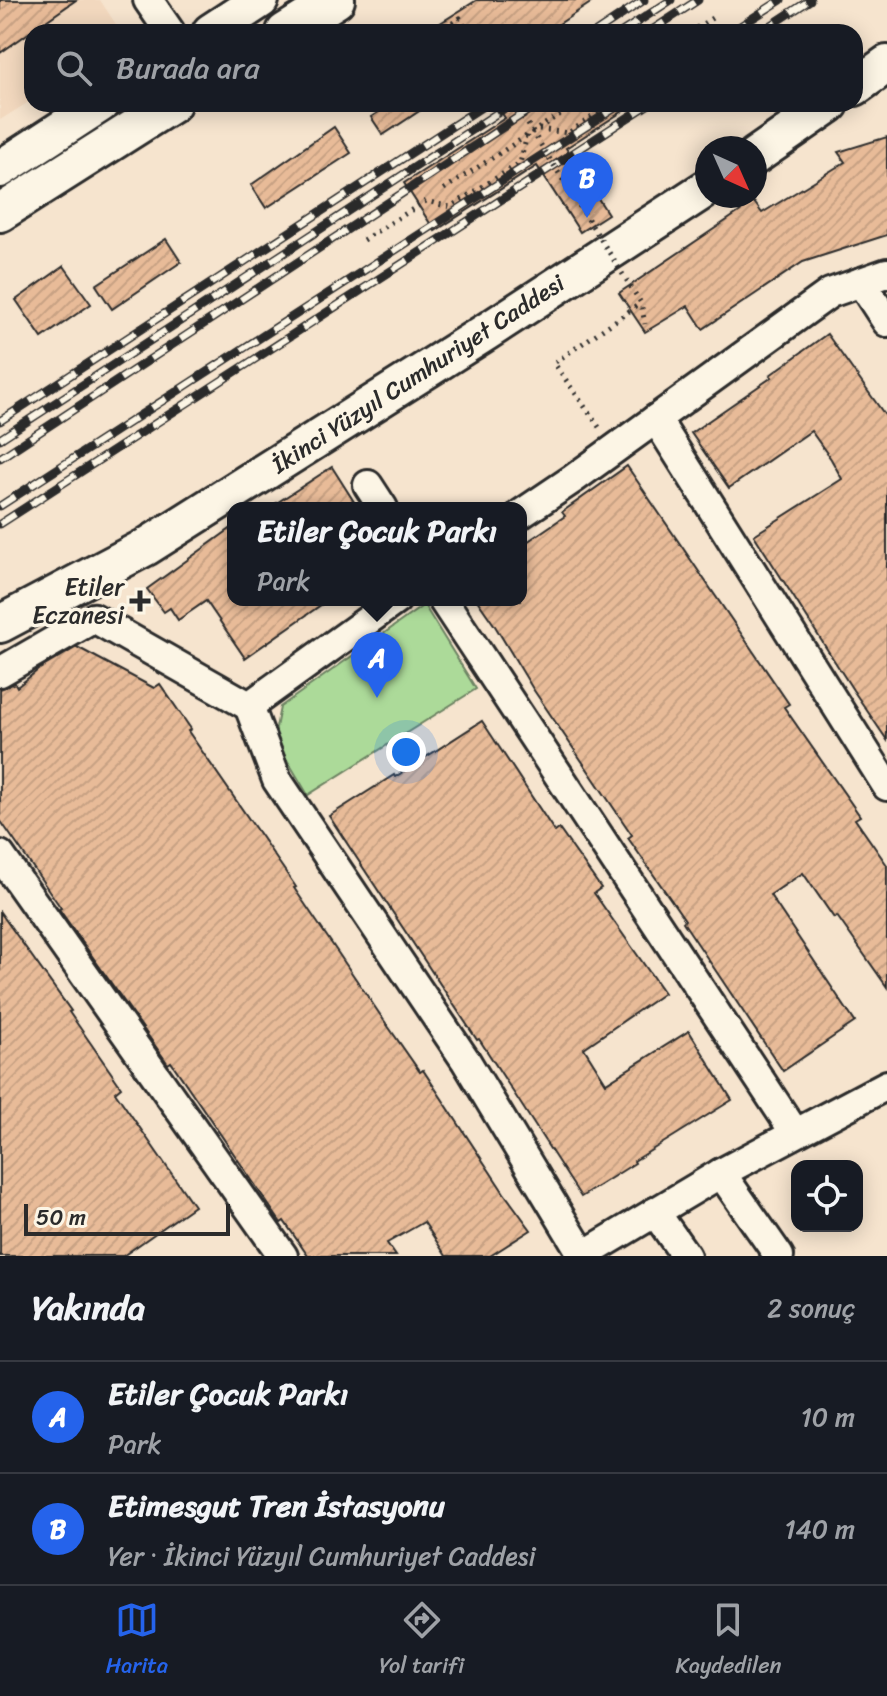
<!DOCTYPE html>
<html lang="tr">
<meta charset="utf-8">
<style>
:root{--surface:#171b24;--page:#20242c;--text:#f1f3f6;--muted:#9ea1a6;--line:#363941;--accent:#2563eb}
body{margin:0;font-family:Sriracha,sans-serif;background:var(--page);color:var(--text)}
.controls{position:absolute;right:24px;bottom:24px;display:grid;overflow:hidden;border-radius:16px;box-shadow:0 4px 20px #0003}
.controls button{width:72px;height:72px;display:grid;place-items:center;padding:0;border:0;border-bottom:2px solid var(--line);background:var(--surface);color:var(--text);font:40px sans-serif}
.compass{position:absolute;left:695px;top:136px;width:72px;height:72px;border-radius:50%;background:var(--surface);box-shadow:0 4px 20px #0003;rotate:135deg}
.scale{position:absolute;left:24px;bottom:20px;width:206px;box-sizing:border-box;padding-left:8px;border:4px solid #2b2b2b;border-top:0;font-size:22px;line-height:28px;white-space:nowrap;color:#2b2b2b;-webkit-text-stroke:6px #fcf5e5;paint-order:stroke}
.you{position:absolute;left:406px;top:752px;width:28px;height:28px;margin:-20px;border:6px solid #fff;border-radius:50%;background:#1a73e8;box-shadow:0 0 0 12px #1a73e833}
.badge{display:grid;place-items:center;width:52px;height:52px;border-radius:50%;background:var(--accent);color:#fff;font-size:26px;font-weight:700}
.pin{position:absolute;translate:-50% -66px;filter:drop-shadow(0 2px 4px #0008)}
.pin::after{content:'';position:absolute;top:42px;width:28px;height:24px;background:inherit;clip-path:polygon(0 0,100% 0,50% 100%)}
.popup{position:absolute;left:227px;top:502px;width:300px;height:104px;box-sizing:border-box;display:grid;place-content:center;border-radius:16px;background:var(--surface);filter:drop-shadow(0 2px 6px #0005);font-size:26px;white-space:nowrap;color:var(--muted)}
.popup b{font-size:30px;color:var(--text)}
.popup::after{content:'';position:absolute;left:50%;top:100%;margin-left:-16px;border:16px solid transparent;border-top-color:var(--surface)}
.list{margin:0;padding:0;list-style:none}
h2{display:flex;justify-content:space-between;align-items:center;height:104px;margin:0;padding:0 32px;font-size:34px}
h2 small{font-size:26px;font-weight:400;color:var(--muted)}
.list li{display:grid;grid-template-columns:52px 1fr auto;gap:24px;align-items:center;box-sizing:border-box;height:112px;padding:0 32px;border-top:2px solid var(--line)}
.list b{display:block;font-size:30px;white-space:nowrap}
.list p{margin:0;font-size:26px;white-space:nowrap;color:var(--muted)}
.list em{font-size:26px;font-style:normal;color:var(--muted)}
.icon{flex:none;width:44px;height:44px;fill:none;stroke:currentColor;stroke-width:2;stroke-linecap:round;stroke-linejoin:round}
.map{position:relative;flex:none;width:887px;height:1256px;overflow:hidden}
.search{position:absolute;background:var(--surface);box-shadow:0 4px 20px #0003;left:24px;right:24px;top:24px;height:88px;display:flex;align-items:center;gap:20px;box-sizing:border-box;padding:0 28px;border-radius:24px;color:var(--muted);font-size:30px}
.sheet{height:328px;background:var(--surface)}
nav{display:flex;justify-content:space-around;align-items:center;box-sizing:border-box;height:112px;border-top:2px solid var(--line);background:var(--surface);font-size:22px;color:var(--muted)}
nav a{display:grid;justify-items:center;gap:4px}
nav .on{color:var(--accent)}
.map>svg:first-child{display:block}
</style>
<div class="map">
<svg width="887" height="1256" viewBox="0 0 887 1256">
<defs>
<pattern id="building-hatch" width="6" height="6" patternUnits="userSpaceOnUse" patternTransform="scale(2)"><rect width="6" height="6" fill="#e8bb98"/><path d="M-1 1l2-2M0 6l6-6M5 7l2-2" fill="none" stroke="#c7a183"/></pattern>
</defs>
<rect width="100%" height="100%" fill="#f6e4ce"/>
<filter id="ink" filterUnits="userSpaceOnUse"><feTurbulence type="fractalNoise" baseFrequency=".0125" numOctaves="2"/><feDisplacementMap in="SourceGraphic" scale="16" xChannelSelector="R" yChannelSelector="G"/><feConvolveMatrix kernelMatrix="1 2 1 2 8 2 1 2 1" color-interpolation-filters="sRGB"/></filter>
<g filter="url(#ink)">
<!-- built -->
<path fill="#f2d8be" d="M 0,0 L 100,0 L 121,32 L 32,32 L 32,100 L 0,120 Z"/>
<!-- green -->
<path fill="#acda99" stroke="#6c8262" stroke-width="2" d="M 424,605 L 476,689 L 308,795 L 274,738 L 280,707 Z"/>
<!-- building -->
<g fill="url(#building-hatch)" stroke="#2b2b2b" stroke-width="2">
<path d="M 0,0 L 76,0 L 0,53 Z"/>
<path d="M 477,0 L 595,0 L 547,32 L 426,32 Z"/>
<path d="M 391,104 L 430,104 L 383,135 L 371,117 Z"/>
<path d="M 496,104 L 634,104 L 566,148 L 608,214 L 580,232 L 537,166 L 435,231 L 404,183 L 505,118 Z"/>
<path d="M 334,127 L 351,153 L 266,208 L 251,185 Z"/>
<path d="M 887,137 L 887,235 L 803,262 L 703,329 L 688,306 L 645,332 L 619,293 L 754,202 L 762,213 L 845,162 L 838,152 Z"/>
<path d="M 166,239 L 181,262 L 112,309 L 96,285 Z"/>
<path d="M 64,266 L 91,304 L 42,338 L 16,300 Z"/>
<path d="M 827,334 L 887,418 L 887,740 L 853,690 L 754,535 L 842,479 L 831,459 L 811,431 L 729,488 L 691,433 L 772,377 L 770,375 Z"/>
<path d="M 627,466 L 789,704 L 784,707 L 860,816 L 855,819 L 887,865 L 887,987 L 837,916 L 834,918 L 803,873 L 770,895 L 855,1022 L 783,1071 L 683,922 L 685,920 L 628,838 L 632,835 L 533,689 L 495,626 L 477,600 L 521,600 L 521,546 L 565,516 L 562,512 Z"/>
<path d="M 332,467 L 358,508 L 269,508 Z"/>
<path d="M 233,527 L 233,600 L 328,600 L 245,658 L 206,601 L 178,620 L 170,608 L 164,612 L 147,589 Z"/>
<path d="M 77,647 L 154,688 L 160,684 L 191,729 L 188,731 L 296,887 L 294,888 L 383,1019 L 420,1072 L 423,1070 L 504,1193 L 531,1230 L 490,1256 L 446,1256 L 424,1222 L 387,1243 L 396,1256 L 308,1256 L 284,1221 L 281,1223 L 171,1062 L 168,1064 L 59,909 L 61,908 L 0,820 L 0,689 L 15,683 L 17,687 L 38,670 Z"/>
<path d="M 482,721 L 555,832 L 559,829 L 601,888 L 594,893 L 664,993 L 584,1048 L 606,1083 L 689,1031 L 732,1100 L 634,1161 L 635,1163 L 581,1197 L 479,1039 L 477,1040 L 329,816 L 394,775 L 395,777 Z"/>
<path d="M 0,912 L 71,1011 L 69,1012 L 121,1087 L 115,1092 L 194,1206 L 123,1256 L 0,1256 Z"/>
</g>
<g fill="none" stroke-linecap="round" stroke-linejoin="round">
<defs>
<g id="minor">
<path d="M 148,0 L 170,32"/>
<path d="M 861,282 L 887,322"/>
<path d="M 656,419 L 887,786"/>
<path d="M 368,485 L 383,508"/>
<path d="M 521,514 L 573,479 L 830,293 L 887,273"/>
<path d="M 443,600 L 795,1133"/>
<path d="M 0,672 L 94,618 L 249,706 L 396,600"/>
<path d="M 249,706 L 277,780 L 466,1061 L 583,1255"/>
<path d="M 0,855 L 283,1256"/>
<path d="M 721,1173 L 779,1256"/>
<path d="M 655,1212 L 686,1256"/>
<path d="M 582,1256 L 721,1173 L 887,1085"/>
</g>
<g id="major">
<path d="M 211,32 L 260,0"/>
<path d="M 285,32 L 336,0"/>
<path d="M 855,87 L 887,64"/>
<path d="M 755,156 L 830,104"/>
<path d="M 0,169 L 100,104"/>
<path d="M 0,213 L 172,104"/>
<path d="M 0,624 L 146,547 L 486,332 L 707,188"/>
</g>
</defs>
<!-- minor casing -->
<use href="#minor" stroke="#2b2b2b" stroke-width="34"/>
<!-- major casing -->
<use href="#major" stroke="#2b2b2b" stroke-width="42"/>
<!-- path -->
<g stroke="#2b2b2b" stroke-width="5" stroke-dasharray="2 6" stroke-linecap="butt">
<path d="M 439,32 L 460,18 L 468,32"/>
<path d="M 690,32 L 712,18"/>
<path d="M 539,129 L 568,133 L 612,104"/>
<path d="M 444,189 L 576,104"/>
<path d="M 363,240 L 426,201 L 450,207 L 520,163 L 527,135"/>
<path d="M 599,427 L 554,363 L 641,303"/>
</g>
<!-- minor -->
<use href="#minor" stroke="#fcf5e5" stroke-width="28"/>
<!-- major -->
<use href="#major" stroke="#fcf5e5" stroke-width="36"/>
<defs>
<g id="rail">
<path d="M 596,32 L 644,0"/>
<path d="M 622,32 L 671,0"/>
<path d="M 649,32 L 698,0"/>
<path d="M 731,32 L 781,0"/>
<path d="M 761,32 L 810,0"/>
<path d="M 0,421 L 486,104"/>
<path d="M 0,439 L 511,104"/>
<path d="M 0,458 L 538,104"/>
<path d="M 0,506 L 621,104"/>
<path d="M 0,524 L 649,104"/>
</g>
</defs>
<!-- rail casing -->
<use href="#rail" stroke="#2b2b2b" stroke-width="9"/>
<!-- rail -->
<use href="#rail" stroke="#fcf5e5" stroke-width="6" stroke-dasharray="18" stroke-linecap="butt"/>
<!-- path-bridge -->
<path stroke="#2b2b2b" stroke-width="5" stroke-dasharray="2 6" stroke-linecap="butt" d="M 515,104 L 641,303 L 645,324"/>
</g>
</g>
<!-- markers -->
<path fill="#2b2b2b" stroke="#fcf5e5" stroke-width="3" d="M136 589h8v8h8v8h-8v8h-8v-8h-8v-8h8z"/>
<g text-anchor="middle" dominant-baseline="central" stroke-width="7" stroke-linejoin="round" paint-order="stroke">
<!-- street labels -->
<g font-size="24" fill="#2b2b2b" stroke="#fcf5e5">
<text transform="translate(418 374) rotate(-33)">İkinci Yüzyıl Cumhuriyet Caddesi</text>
</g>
<!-- poi labels -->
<g font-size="24" fill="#2b2b2b" stroke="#fcf5e5" text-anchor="end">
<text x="124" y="587">Etiler<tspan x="124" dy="28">Eczanesi</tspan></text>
</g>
</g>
</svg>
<div class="controls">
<button><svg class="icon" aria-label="locate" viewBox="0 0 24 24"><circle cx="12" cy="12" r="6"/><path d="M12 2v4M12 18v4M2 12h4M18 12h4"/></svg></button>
</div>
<svg class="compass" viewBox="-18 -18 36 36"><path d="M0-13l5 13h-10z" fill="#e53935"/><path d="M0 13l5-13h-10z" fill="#9ea1a6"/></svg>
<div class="scale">50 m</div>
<div class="you"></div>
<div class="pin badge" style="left:377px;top:698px">A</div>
<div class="popup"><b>Etiler Çocuk Parkı</b>Park</div>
<div class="pin badge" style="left:587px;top:218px">B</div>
<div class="search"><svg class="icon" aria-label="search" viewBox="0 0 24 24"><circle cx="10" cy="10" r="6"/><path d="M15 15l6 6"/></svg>Burada ara</div>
</div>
<section class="sheet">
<h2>Yakında<small>2 sonuç</small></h2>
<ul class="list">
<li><span class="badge">A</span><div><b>Etiler Çocuk Parkı</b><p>Park</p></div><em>10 m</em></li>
<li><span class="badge">B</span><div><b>Etimesgut Tren İstasyonu</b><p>Yer · İkinci Yüzyıl Cumhuriyet Caddesi</p></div><em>140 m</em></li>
</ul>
</section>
<nav>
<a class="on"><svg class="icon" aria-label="map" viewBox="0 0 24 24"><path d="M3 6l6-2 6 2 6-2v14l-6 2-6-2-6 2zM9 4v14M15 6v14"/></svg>Harita</a>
<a><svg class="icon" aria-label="directions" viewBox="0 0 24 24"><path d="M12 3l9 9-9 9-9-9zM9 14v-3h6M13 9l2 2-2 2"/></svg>Yol tarifi</a>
<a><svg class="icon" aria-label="saved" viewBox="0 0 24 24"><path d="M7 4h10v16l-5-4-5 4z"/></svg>Kaydedilen</a>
</nav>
